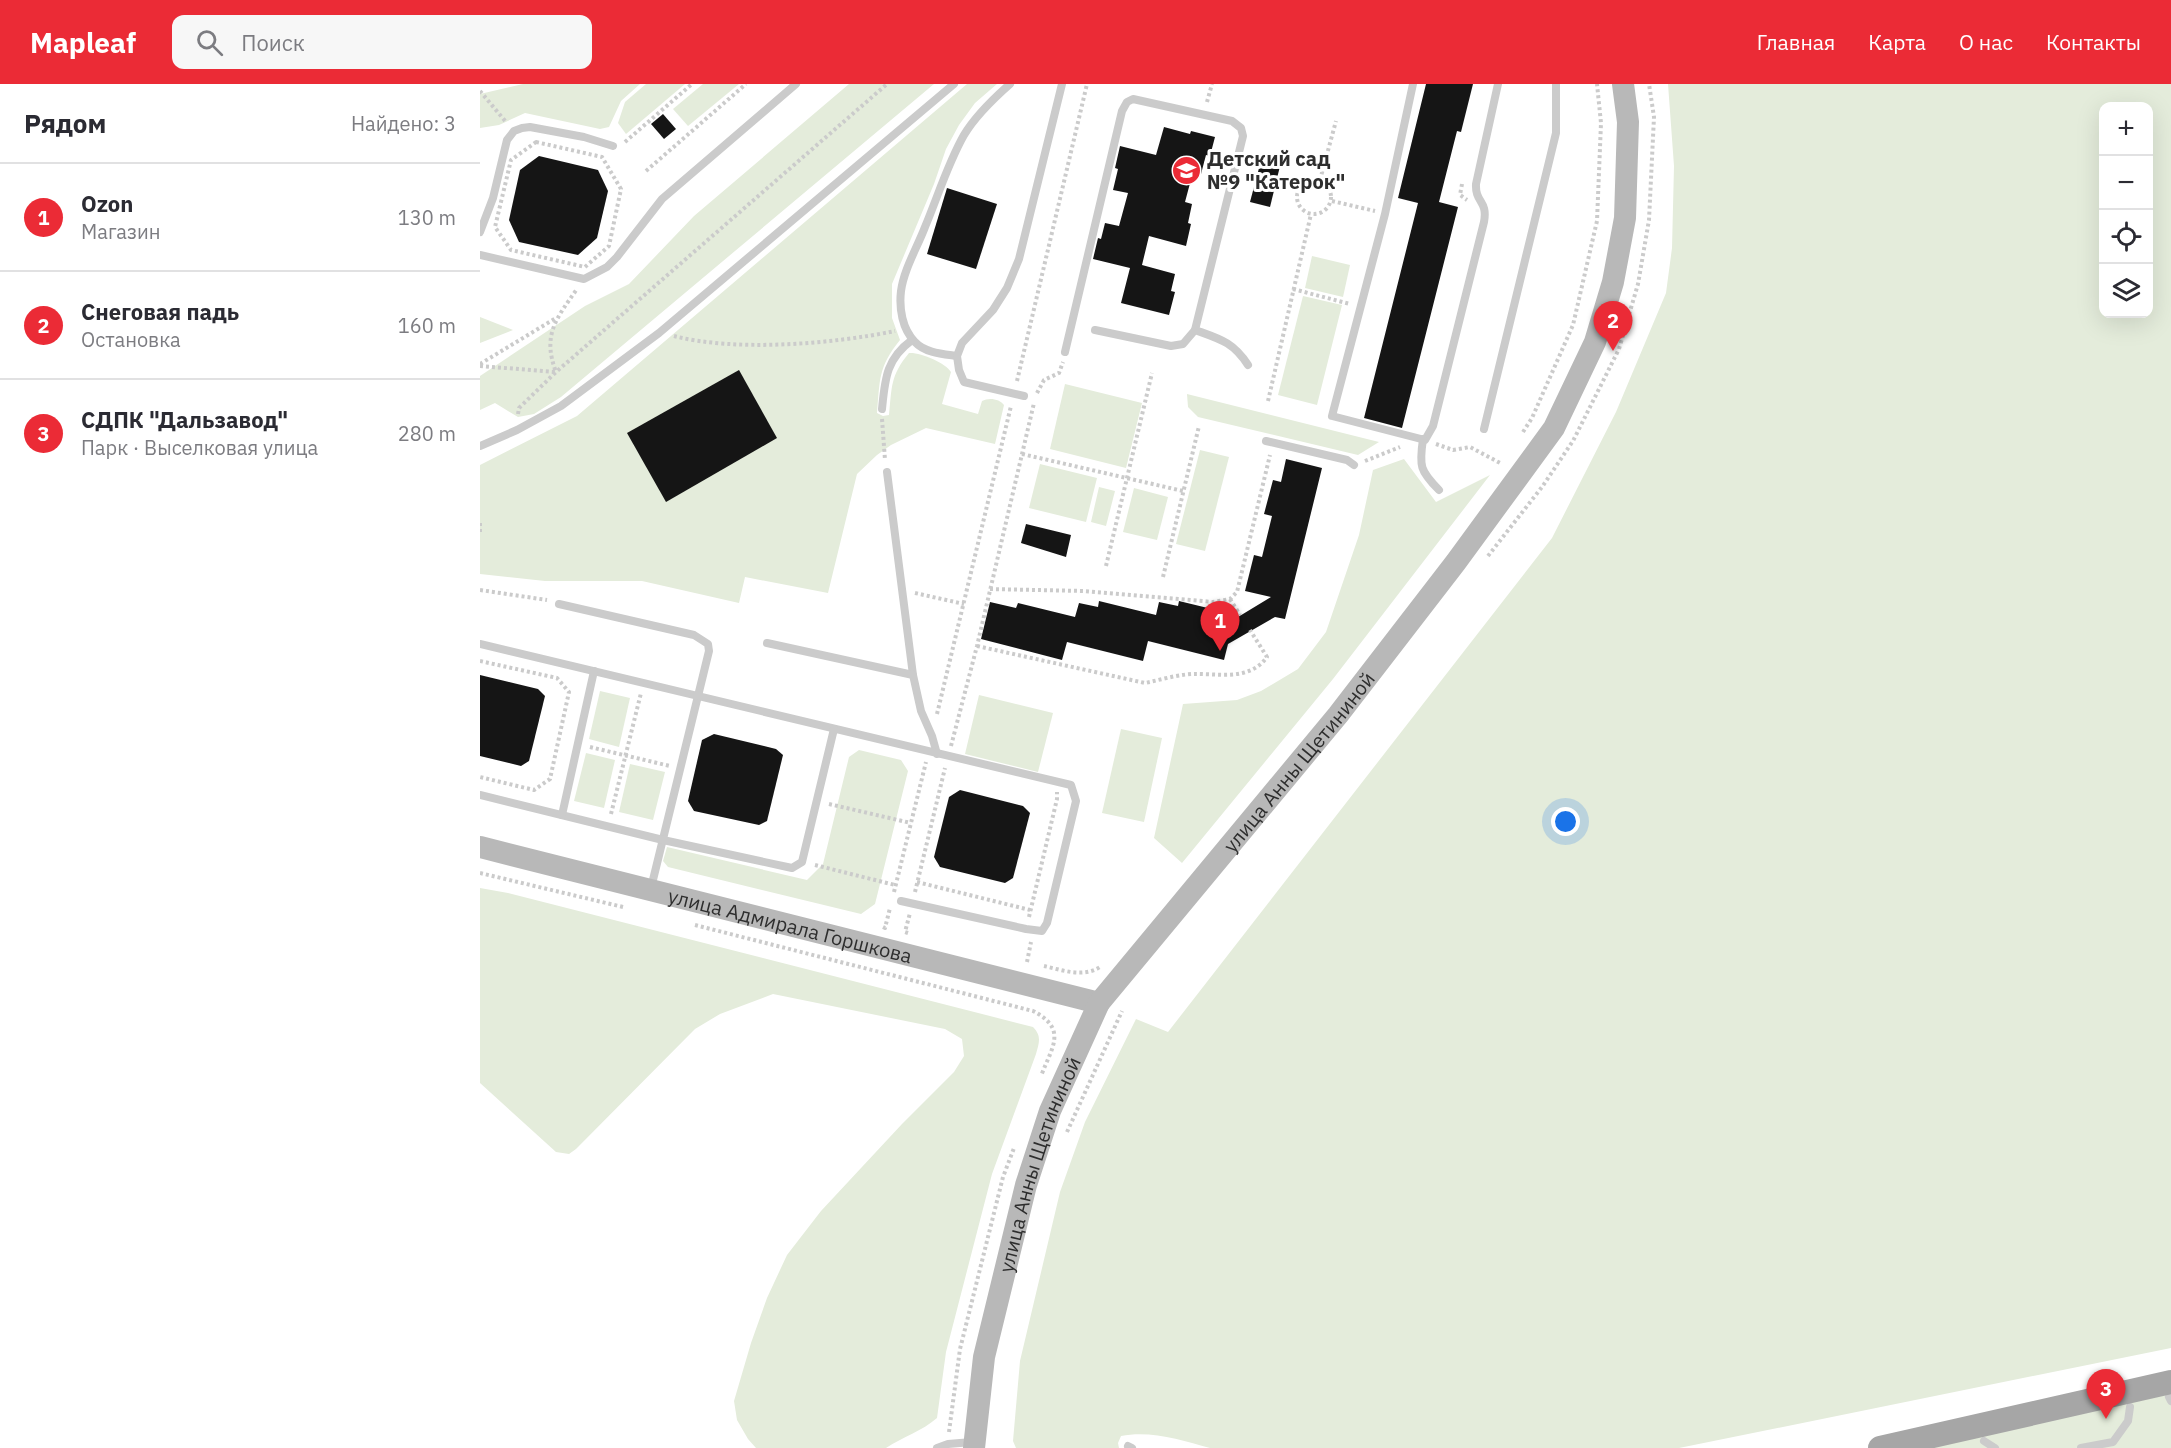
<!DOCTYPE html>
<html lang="ru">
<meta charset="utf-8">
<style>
:root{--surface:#fff;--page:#f7f7f7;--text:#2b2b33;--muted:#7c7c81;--line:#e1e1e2;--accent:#eb2b36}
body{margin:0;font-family:"IBM Plex Sans",sans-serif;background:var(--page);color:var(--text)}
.controls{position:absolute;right:18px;top:18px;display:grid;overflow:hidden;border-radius:12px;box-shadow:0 6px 24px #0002}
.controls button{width:54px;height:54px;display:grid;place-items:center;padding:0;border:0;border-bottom:2px solid var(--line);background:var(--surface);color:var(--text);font:30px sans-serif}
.you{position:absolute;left:1086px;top:738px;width:21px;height:21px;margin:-15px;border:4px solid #fff;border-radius:50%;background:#1a73e8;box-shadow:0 0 0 9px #1a73e833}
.badge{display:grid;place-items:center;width:39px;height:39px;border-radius:50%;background:var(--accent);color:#fff;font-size:20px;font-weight:700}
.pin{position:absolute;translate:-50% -50px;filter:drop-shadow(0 2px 3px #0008)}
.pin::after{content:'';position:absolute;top:32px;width:21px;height:18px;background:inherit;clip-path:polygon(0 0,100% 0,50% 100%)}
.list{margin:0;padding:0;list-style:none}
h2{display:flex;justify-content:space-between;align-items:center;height:78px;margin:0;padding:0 24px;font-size:26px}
h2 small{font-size:20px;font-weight:400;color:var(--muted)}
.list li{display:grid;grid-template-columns:39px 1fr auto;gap:18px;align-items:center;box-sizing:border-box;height:108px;padding:0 24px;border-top:2px solid var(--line)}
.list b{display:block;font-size:22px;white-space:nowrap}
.list p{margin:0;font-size:20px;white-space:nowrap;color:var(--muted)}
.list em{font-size:20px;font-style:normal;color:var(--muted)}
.icon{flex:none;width:33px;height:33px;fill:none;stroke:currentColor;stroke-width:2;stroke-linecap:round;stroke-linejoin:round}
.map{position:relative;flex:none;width:1691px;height:1364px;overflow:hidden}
header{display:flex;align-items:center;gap:36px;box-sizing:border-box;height:84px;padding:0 30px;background:var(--accent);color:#fff}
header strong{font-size:28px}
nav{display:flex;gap:33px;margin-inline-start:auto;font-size:21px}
.search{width:420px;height:54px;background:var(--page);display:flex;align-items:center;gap:15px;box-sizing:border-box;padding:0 21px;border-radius:12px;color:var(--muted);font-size:22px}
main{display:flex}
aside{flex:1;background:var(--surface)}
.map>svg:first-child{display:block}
</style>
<header>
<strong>Mapleaf</strong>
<div class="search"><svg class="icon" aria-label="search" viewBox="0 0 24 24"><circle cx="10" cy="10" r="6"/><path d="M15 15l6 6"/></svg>Поиск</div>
<nav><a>Главная</a><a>Карта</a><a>О нас</a><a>Контакты</a></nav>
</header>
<main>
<aside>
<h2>Рядом<small>Найдено: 3</small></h2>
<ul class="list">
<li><span class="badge">1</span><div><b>Ozon</b><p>Магазин</p></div><em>130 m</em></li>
<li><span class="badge">2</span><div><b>Снеговая падь</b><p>Остановка</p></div><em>160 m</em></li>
<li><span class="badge">3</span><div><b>СДПК &quot;Дальзавод&quot;</b><p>Парк · Выселковая улица</p></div><em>280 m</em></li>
</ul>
</aside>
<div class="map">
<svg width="1691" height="1364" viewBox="0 0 1691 1364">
<rect width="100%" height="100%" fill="#fff"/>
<!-- green -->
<g fill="#e4ecdb" fill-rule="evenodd">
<path d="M 43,0 L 160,0 L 141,17 L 129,43 L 120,45 L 45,29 L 19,41 L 0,44 L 0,10 Z"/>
<path d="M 166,0 L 205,0 L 146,50 L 138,39 L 145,18 Z"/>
<path d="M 223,0 L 259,0 L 208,42 L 193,25 Z"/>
<path d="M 369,0 L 454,0 L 81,313 L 54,330 L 38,333 L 15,319 L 0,326 L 0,292 L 105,222 L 149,200 L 214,132 Z"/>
<path d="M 487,0 L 517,0 L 495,19 L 479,41 L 466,65 L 454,100 L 412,200 L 412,234 L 420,256 C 398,283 400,296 397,329 L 403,332 L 409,331 C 412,303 410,292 429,269 C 440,268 466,279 471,288 L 462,320 L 498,330 L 502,317 C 509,313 520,315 524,321 L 515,360 L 446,344 L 411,361 L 397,371 L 377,390 L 348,509 L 265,493 L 259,519 L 162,497 L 65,497 L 0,490 L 0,381 L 97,332 Z"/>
<path d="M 1188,0 L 1691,0 L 1691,1264 L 1199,1364 L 730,1364 C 702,1356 670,1346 641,1352 L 638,1359 L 639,1364 L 536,1364 L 533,1357 L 540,1277 L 580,1108 L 605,1038 L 656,935 L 688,948 L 1072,454 L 1136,328 L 1186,209 L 1192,164 L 1194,82 ZM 1668,22 L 1668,230 L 1624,230 L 1624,22 Z"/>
<path d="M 832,172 L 870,181 L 863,213 L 825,204 Z"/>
<path d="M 823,212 L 862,221 L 837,321 L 798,311 Z"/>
<path d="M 0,233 L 33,246 L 0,259 Z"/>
<path d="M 585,300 L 662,319 L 646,384 L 570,365 Z"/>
<path d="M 707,310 L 899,358 L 878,371 L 718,333 L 708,323 Z"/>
<path d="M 720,366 L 749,373 L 725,467 L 696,460 Z"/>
<path d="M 924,375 L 956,418 L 1010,391 L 853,595 L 702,779 L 674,754 L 703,620 L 757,616 L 781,607 L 818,585 L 846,548 L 879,451 L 893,386 Z"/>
<path d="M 560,380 L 617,394 L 606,438 L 549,424 Z"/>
<path d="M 619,403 L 635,407 L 626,442 L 611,438 Z"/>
<path d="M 654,404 L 688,413 L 677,456 L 643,448 Z"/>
<path d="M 120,607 L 150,614 L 139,663 L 109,655 Z"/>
<path d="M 499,611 L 573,629 L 558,688 L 485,670 Z"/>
<path d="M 641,645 L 682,654 L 664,738 L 622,729 Z"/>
<path d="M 379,666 L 421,676 L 428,687 L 395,820 L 381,830 L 188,783 L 183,777 L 187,763 L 327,796 L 343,780 L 369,673 Z"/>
<path d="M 106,669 L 135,676 L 124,724 L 94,717 Z"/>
<path d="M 150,680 L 185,688 L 173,736 L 139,728 Z"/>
<path d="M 0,804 L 28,809 L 553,943 C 562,952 559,959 556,970 L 512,1090 L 466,1268 L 457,1334 C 442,1347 423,1353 406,1364 L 276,1364 L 268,1355 L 257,1336 L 254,1317 L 271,1259 L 287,1214 L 307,1171 L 341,1127 L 422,1040 L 474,988 L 484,972 L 482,955 L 465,945 L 293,910 L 240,930 L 215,945 L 96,1065 L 89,1070 L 76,1068 L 0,999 Z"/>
<path d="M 1691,1305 L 1691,1364 L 1435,1364 Z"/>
</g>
<!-- building -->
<g fill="#151515">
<path d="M 946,0 L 993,0 L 981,48 L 977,47 L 959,118 L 978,123 L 922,344 L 884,334 L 938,119 L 918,114 Z"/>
<path d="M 183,30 L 196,45 L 184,55 L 171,40 Z"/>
<path d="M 684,43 L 710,50 L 711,47 L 735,53 L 730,72 L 726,71 L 721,90 L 713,88 L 705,118 L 712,120 L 708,139 L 711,140 L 706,162 L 669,152 L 662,181 L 695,190 L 691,207 L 695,208 L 689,231 L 641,219 L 650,184 L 613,175 L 618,154 L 621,155 L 625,139 L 639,142 L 648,109 L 633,106 L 638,85 L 635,84 L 640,62 L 676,71 Z"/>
<path d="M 783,69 L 802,74 L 790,123 L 770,118 Z"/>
<path d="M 59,72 L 118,86 L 128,107 L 117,154 L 98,171 L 39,158 L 29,136 L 40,86 Z"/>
<path d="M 467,104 L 517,120 L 496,185 L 447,170 Z"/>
<path d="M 259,286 L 297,354 L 186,418 L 147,349 Z"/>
<path d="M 806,375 L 842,384 L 805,535 L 795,533 L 748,560 L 744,576 L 668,557 L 663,577 L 587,558 L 582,576 L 501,555 L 510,518 L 536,524 L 538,519 L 595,533 L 599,519 L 618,523 L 619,517 L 676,531 L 679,518 L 698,522 L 699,517 L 736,526 L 730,550 L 791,513 L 765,507 L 774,471 L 782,473 L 792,432 L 784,430 L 793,396 L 801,398 Z"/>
<path d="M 546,440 L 591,451 L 586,473 L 541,459 Z"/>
<path d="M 0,591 L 58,605 L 65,612 L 49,677 L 41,682 L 0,672 Z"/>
<path d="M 234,650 L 296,665 L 303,671 L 287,737 L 279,741 L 214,727 L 208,717 L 222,656 Z"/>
<path d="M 480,706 L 543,722 L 550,729 L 533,794 L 525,799 L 460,783 L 454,773 L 469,713 Z"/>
</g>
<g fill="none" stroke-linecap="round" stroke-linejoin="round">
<!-- path -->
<g stroke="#cbcbcb" stroke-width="4" stroke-dasharray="3 3" stroke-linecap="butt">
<path d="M 0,7 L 26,38"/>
<path d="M 727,18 L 732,0"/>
<path d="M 56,58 L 122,73 L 141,105 L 129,162 L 105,183 L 31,166 L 15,143 L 31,76 Z"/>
<path d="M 145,58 L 212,0"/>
<path d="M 166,87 L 266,0"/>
<circle cx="834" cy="113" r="17"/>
<path d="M 840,96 L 856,37"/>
<path d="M 982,100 L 980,111 L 987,116"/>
<path d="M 852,117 L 895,127"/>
<path d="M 813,205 L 870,220"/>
<path d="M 194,252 C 256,268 352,260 415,247"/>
<path d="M 0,280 L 76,234"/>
<path d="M 0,282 L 76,288 C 62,251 76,235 97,205"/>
<path d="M 537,297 L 607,0"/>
<path d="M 557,309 L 564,296 L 579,289 L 583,278"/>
<path d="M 788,317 L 831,130"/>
<path d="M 38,330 L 39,324 L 76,288 L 407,0"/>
<path d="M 402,335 L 405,376"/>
<path d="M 1043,348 L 1052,334 L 1093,241 L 1117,137 L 1121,39 L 1117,0"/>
<path d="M 956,360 L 973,366 L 990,363 L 1022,380"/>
<path d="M 542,370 L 703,407"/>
<path d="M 885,377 L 920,363"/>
<path d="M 0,439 L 0,451"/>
<path d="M 1008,472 L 1062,403 L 1093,357 L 1139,265 L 1158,200 L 1169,136 L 1174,33 L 1169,0"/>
<path d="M 626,482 L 672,289"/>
<path d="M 683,493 L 719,342"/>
<path d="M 510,505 L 604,507 L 733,518 L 750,515 L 757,508 L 790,371"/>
<path d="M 0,506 L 67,516"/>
<path d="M 435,509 L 484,520"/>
<path d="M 750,515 L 760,531"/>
<path d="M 497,562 L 665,599 C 680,596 695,591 712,590 C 737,589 769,598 787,573 L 770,546"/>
<path d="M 0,577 L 77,594 L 89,608 L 70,695 L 54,706 L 0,693"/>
<path d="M 457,630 L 531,322"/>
<path d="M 471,662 L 497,562 L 554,319"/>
<path d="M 110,663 L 190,682"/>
<path d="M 349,720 L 431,739"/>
<path d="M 131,730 L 161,609"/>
<path d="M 335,781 L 415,801"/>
<path d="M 0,789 L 143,823"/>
<path d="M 437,798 L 550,826"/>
<path d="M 414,808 L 446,678"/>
<path d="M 435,808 L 465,684"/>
<path d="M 549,833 L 577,715 L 577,708"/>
<path d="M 215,841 L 553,927 C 588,945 572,963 561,992"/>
<path d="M 403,843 L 405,844 L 410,824"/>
<path d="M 428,849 L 425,848 L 430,829"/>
<path d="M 547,878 L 551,858"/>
<path d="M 564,882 C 582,886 603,894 620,883"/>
<path d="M 587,1048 L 642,927"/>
<path d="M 469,1348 L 480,1265 L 523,1093 L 534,1064"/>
</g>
<!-- lane -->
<g stroke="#cbcbcb" stroke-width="8">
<path d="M 933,0 L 905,130 L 852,332 L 945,356 L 953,342 L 1004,138 C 1008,116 995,119 996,100 L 1018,0"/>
<path d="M 0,148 L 13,114 L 27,56 L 34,47 L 42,44 L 50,43 L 104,53 L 133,62"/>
<path d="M 0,171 L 104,195 L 127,183 L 137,173 L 182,115 L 316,0"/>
<path d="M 615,246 L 691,262 L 703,260 L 715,246 C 740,255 753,258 768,281"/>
<path d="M 585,268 L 642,27 L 647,18 L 653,15 L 752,37 L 761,44 L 763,52 L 715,246"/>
<path d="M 477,272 C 463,270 445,269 435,258 C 422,245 419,224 421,207 C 424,185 437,164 445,143 C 458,112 468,79 484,51 C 496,31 513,15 530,0"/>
<path d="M 544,312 L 484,298 L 479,286 L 477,272 L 482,259 L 513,226 L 527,204 L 539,175 L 582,0"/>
<path d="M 402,325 C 405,295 406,275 432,256"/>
<path d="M 1004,345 L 1076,49 L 1076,0"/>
<path d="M 943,355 C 939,382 940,387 959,406"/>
<path d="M 786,357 L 867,376 L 874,381"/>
<path d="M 0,362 L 37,346 L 81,322 L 179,249 L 474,0"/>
<path d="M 407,388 L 433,591"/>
<path d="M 79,520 L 214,551 L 228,560 L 229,567 L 171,804"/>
<path d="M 287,559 L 433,591 L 441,627 L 452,652 L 457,670"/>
<path d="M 0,560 L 591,701 L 596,717 L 567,839 L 562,847 L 546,845 L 421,817"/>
<path d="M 0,711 L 183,756 L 312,784 L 322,778 L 354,645"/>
<path d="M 82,731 L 114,587"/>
<path d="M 1689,1313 L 1691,1317"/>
<path d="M 1504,1357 L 1515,1364"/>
<path d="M 648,1362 L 652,1364"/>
<path d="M 457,1364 L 468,1360 L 492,1358"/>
<path d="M 1601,1364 L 1633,1358 L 1648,1337 L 1650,1323"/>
</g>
<!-- secondary -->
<g stroke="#b8b8b8" stroke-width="22">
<path id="s1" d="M 0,763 L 619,919"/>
<path id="s2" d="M 494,1364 L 504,1273 L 546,1101 L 570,1027 L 619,919 L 858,631 L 976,478 L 1074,344 L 1115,258 L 1133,198 L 1145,134 L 1148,38 L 1143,0"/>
</g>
<!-- primary -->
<path stroke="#a6a6a6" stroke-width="24" d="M 1400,1364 L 1691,1298"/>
</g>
<!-- icons -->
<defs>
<symbol id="school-disc" viewBox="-11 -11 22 22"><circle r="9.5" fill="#eb2b36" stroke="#fff"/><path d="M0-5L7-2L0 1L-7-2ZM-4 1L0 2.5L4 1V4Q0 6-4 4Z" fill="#fff"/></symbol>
</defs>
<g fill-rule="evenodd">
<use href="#school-disc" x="690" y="70" width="33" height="33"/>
</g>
<g text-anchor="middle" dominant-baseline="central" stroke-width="6" stroke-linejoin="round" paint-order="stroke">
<!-- poi labels -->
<g font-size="20" font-weight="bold" fill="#2e2e2e" stroke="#fff" text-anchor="start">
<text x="727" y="74">Детский сад<tspan x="727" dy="23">№9 "Катерок"</tspan></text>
</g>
<!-- street labels -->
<g font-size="20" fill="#2e2e2e" stroke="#fff">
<text stroke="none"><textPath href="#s2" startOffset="778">улица Анны Щетининой</textPath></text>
<text stroke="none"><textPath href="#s1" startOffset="320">улица Адмирала Горшкова</textPath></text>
<text stroke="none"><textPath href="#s2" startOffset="292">улица Анны Щетининой</textPath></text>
</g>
</g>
</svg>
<div class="controls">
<button>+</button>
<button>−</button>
<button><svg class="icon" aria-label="locate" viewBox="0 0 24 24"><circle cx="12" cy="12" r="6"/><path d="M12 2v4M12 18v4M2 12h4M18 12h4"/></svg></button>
<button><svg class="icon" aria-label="layers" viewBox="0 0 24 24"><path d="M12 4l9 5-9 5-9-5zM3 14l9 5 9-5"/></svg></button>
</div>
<div class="you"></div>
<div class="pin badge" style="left:740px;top:567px">1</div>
<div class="pin badge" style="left:1133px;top:267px">2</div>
<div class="pin badge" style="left:1626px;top:1335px">3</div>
</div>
</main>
